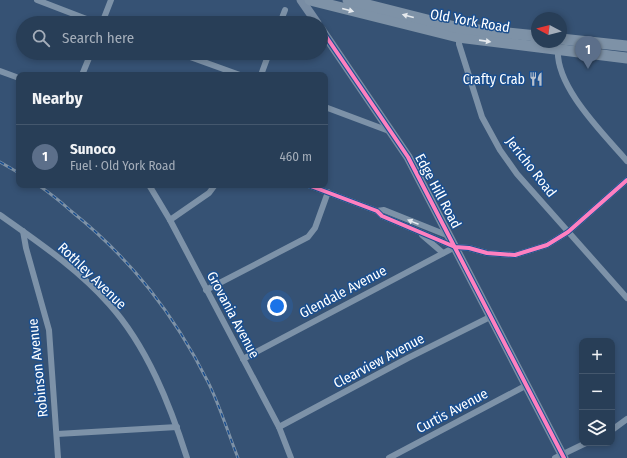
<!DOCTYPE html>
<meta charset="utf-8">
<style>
:root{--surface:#283e57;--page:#344961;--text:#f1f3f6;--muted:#a5aeba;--line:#44576d;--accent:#8bbbb9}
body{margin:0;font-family:"Fira Sans Condensed",sans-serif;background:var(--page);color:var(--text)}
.controls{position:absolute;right:12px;bottom:12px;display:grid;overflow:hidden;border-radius:8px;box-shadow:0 2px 6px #0003}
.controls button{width:36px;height:36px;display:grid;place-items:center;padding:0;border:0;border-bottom:1px solid var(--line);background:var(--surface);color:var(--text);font:20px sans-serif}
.compass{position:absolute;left:531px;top:12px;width:36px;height:36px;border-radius:50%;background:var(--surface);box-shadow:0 2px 6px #0003;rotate:277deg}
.you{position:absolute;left:277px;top:306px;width:14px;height:14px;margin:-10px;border:3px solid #fff;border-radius:50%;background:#1a73e8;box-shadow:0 0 0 6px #1a73e833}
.badge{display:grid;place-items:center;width:26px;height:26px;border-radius:50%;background:var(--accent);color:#fff;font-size:13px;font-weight:700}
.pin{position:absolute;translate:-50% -33px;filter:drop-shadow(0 1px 2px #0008)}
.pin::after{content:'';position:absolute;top:21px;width:14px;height:12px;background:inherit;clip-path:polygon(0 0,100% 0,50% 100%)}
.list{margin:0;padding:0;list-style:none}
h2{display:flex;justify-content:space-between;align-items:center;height:52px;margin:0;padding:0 16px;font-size:17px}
h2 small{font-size:13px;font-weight:400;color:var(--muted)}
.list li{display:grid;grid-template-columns:26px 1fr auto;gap:12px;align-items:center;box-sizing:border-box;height:64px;padding:0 16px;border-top:1px solid var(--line)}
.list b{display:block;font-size:15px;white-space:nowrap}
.list p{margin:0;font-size:13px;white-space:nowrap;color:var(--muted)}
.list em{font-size:13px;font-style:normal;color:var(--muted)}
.icon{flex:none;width:22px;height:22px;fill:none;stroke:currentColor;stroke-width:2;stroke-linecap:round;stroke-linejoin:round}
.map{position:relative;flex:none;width:627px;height:458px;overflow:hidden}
.search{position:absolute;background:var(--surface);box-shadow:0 2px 6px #0003;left:16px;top:16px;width:312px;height:44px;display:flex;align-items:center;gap:10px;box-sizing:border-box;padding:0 14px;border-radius:22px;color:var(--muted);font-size:15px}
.panel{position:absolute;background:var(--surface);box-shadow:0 2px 6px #0003;left:16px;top:72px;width:312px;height:116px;border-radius:8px}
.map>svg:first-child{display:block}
</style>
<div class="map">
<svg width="627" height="458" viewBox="0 0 627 458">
<rect width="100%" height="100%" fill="#365274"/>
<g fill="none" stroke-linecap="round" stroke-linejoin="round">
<!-- street -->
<g stroke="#7d92a8" stroke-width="6">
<path d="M 37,0 L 97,23"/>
<path d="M 102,23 L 111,0"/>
<path d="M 280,23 L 285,10"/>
<path d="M 459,35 L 459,44 L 482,117 L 500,150 L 517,174 L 627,298"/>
<path d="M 558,47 C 554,86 603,133 627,161"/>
<path d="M 179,53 L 240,75"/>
<path d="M 0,71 L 19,78"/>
<path d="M 82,75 L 91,53"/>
<path d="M 261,75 L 269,53"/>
<path d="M 325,107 L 389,131"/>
<path d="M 149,185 L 170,220 L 279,427 L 291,458"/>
<path d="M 308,185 L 377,211 L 382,216 L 455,247 L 469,248 L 487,253 L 515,255 L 547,245 L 568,232 L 627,180"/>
<path d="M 377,211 L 384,210 L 449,236"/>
<path d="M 0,215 C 38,242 78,269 109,304 C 147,346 170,405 187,458"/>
<path d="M 170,220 L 209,193 L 215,185"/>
<path d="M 23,231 L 26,248 L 49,330 L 58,458"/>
<path d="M 422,235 L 443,253"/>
<path d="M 206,290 L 308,237 L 315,228 L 328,192"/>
<path d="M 243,359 L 455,247"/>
<path d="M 279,427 L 408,358 L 490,317"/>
<path d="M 612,430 L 627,419"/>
<path d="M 57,434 L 177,427"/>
<path d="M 389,458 L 527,385"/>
<path d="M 555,458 L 586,443"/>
</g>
<!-- secondary -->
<g stroke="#798da4" stroke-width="9">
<path d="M 301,0 L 317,23"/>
<path d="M 321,29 L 408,157 L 564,458"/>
</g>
<!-- highway -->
<g stroke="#7e92a7" stroke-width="11">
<path d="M 310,0 L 458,37 L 627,58"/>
<path d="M 348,0 L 459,28 L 537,36"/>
<path d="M 561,39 L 627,46"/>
</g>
<defs>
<g id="rail">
<path d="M 0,162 L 19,173"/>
<path d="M 38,185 C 50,193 61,202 71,211 C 131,259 174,314 208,382 C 220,406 228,433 238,458"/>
</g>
</defs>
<!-- rail casing -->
<use href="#rail" stroke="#7e92a7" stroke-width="3"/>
<!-- rail -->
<use href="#rail" stroke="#1b4f8f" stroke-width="1.5" stroke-dasharray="4.5" stroke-linecap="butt"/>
<defs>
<g id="cycleway">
<path d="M 321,29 L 408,157 L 564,458"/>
<path d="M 308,185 L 377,211 L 382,216 L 455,247 L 469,248 L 487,253 L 515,255 L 547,245 L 568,232 L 627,180"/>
</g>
</defs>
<!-- cycleway casing -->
<use href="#cycleway" stroke="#1b4f8f" stroke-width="6"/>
<!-- cycleway -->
<use href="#cycleway" stroke="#ff80c0" stroke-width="4"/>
</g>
<!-- one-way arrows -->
<defs><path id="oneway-solid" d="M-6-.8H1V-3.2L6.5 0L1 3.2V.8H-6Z"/></defs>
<g fill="#e5e9ed">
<use href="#oneway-solid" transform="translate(348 10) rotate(15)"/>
<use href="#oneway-solid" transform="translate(408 16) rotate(-165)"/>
<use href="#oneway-solid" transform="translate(485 41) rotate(8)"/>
</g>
<use fill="#e5e9ee" href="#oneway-solid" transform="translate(413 222) rotate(-158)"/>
<!-- icons -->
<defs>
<symbol id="restaurant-bare" viewBox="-9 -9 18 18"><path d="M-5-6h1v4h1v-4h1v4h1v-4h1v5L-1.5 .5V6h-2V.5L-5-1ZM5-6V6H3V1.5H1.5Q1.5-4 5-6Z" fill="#b9c2ce" stroke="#1b4f8f" stroke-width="2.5" paint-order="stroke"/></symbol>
</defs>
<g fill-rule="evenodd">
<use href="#restaurant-bare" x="526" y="69" width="20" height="20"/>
</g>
<g text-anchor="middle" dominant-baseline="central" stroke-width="3" stroke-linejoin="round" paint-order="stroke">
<!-- street labels -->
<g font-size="14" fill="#fff" stroke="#1b4f8f">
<text transform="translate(470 21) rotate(10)">Old York Road</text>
<text transform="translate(531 167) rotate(52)">Jericho Road</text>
<text transform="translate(438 191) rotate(62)">Edge Hill Road</text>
<text transform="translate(92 276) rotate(44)">Rothley Avenue</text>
<text transform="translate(343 292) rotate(-28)">Glendale Avenue</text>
<text transform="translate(233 315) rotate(62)">Grovania Avenue</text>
<text transform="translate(379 361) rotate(-28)">Clearview Avenue</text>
<text transform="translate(38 368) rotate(-96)">Robinson Avenue</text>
<text transform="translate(452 411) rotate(-28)">Curtis Avenue</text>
</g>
<!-- poi labels -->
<g font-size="14" fill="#fff" stroke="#1b4f8f" text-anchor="end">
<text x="525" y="79">Crafty Crab</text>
</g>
</g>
</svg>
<div class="controls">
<button>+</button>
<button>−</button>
<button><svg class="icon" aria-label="layers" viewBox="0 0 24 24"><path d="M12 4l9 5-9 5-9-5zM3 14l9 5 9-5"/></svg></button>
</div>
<svg class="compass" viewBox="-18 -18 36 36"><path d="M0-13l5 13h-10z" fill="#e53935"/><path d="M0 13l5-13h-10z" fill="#a5aeba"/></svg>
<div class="you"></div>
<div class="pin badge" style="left:588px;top:69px;background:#5c6f8a">1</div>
<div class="search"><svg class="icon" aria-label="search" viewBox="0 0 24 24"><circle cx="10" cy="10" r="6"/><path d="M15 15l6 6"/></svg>Search here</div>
<section class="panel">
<h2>Nearby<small></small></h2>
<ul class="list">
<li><span class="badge" style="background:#5c6f8a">1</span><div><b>Sunoco</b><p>Fuel · Old York Road</p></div><em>460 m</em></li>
</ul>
</section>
</div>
